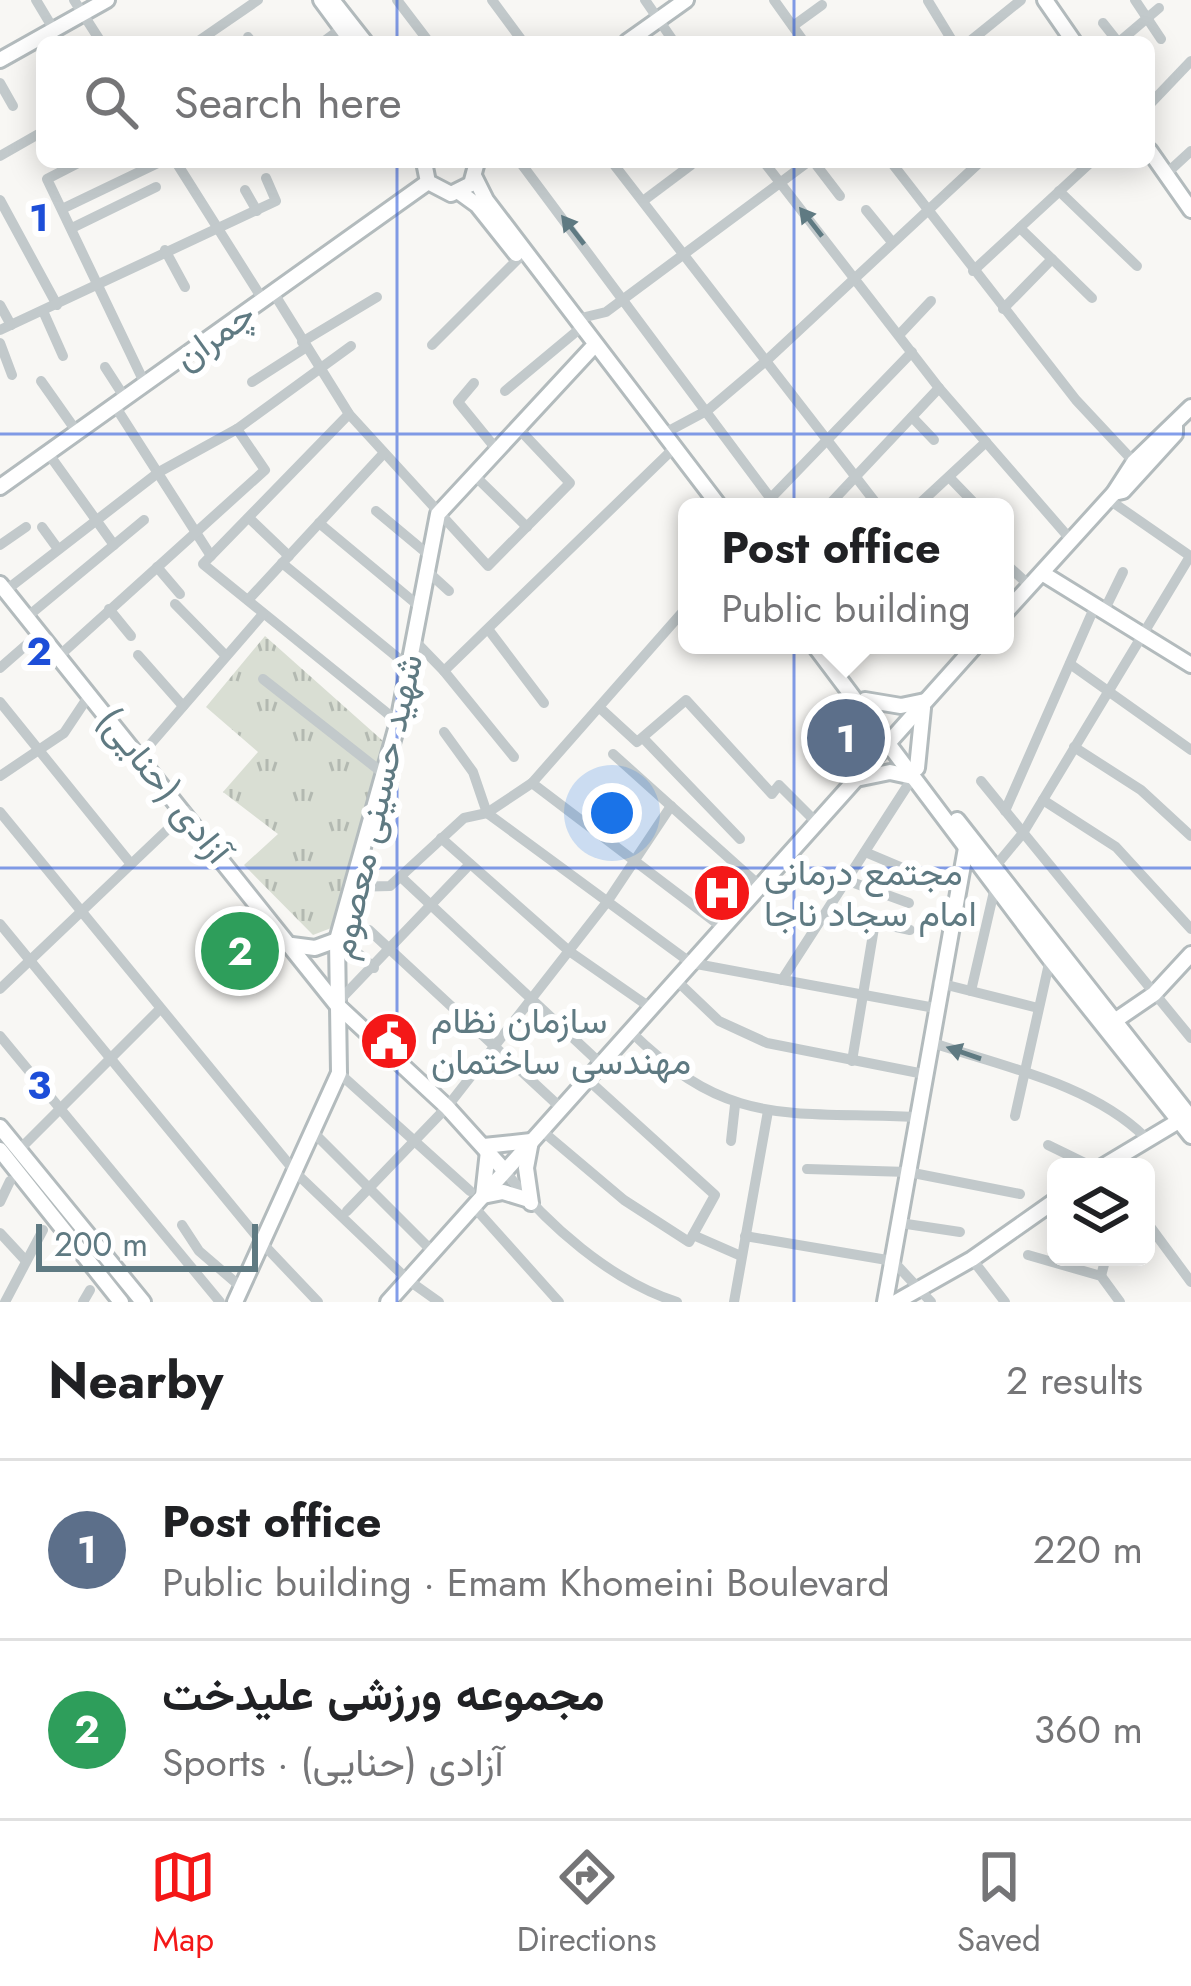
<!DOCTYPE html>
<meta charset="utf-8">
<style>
:root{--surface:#fff;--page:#f6f6f6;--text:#202124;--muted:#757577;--line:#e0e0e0;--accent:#f41818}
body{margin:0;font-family:Jost,Vazirmatn,sans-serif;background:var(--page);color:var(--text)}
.controls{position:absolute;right:36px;bottom:36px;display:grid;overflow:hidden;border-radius:18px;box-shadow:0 6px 30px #0003}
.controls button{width:108px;height:108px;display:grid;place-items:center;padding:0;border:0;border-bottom:3px solid var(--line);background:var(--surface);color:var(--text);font:60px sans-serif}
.scale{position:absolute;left:36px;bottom:30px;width:222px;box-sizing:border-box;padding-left:12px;border:6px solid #5f7a82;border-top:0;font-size:33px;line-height:42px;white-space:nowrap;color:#5f7a82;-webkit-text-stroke:9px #fff;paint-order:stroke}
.you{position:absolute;left:612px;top:813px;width:42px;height:42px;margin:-30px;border:9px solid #fff;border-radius:50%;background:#1a73e8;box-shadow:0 0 0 18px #1a73e833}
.badge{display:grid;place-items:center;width:78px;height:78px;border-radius:50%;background:var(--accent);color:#fff;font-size:39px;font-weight:700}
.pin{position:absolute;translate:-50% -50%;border:6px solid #fff;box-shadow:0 3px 12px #0006}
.popup{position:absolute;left:678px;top:498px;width:336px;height:156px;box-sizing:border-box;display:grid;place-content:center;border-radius:18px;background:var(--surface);filter:drop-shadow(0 3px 9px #0005);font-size:39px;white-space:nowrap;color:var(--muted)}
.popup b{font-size:45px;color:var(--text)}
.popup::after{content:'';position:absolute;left:50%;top:100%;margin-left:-24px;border:24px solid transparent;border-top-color:var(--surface)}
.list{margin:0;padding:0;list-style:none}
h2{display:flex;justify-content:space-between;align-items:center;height:156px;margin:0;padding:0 48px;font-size:51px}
h2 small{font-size:39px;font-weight:400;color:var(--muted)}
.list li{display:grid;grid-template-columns:78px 1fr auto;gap:36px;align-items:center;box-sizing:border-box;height:180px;padding:0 48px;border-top:3px solid var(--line)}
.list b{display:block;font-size:45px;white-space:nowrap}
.list p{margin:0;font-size:39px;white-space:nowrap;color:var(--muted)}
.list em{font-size:39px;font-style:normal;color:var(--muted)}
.icon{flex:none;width:66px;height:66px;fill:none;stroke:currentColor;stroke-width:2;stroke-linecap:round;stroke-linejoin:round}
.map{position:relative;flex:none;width:1191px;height:1302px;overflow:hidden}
.search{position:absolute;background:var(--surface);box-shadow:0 6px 30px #0003;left:36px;right:36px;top:36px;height:132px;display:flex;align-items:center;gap:30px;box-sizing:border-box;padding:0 42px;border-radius:18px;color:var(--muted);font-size:45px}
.sheet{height:516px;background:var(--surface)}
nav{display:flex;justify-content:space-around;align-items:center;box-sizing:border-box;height:168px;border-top:3px solid var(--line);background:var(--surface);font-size:33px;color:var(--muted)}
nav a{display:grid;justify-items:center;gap:6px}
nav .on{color:var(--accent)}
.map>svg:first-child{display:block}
</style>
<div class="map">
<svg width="1191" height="1302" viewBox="0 0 1191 1302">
<defs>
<pattern id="grass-tufts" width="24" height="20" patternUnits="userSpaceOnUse" patternTransform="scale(3)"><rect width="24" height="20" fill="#d9ded3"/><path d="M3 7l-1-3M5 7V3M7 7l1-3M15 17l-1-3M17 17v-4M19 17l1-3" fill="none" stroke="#b3b9b1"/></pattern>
</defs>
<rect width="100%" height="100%" fill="#f8f7f4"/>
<!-- grass -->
<path fill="url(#grass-tufts)" d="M 265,636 L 383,741 L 339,925 L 313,935 L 244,865 L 278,834 L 223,792 L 258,752 L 206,707 Z"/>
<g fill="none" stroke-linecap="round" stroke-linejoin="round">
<defs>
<g id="major">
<path d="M 321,0 L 352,42"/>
<path d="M 332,0 L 365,42"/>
<path d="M 1045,0 L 1074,42"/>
<path d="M 627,42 L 686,0"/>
<path d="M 0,60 L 107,0"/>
<path d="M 1149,150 L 1191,210"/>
<path d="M 424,162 L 428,182 L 451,194 L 471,184 L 477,162"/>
<path d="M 475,178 L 486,200 L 720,507"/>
<path d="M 459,192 L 477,205 L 516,254"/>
<path d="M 0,487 L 428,182"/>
<path d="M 1114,493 L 1123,491 L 1175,434 L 1175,425"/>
<path d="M 1042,573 L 1191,665"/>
<path d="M 0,584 L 336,1004 L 447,1107 L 504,1170"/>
<path d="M 1005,613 L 1114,493 L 1134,462 L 1191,407"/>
<path d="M 814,645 L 1050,959 L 1191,1136"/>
<path d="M 865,700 L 901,706 L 925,701"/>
<path d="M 917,768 L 923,708"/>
<path d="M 860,769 L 866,744 L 862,714"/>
<path d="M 856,779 L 890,772 L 913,777"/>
<path d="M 957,820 L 1191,1118"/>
<path d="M 292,945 L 315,948 L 337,940"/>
<path d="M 1113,1022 L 1154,994 L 1191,954"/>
<path d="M 0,1127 L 143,1302"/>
<path d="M 484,1146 L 531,1141 L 526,1168 L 531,1203"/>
<path d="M 0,1150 L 121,1302"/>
<path d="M 488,1151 L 483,1196 L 503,1192 L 526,1199"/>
<path d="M 1102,1167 L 1182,1119"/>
<path d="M 235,1302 L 339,1073 L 337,940 L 398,722 L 438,514 L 591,349"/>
<path d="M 388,1302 L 976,645"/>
<path d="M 885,1302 L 966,848"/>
<path d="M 896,1302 L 972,1259 L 1056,1200"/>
</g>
</defs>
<!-- major casing -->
<use href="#major" stroke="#b3bbbd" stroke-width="20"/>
<!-- minor -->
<g stroke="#c2c9cb" stroke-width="10">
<path d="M 36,0 L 54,30"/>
<path d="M 74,0 L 101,42"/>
<path d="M 397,0 L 429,42"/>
<path d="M 492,0 L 523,42"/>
<path d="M 645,0 L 674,42"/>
<path d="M 774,0 L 804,42"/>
<path d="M 1135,0 L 1161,39"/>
<path d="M 928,1 L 953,42"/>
<path d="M 1103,23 L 1118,42"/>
<path d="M 793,26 L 822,5"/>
<path d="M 248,37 L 252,42"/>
<path d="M 197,42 L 258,0"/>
<path d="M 323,42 L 342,28"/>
<path d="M 969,42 L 1021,0"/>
<path d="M 1119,42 L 1159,8"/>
<path d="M 0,83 L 13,106"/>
<path d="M 1149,105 L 1191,61"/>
<path d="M 0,156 L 42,132"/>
<path d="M 80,162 L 47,179 L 145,384"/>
<path d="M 176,162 L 263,300"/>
<path d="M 520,162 L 777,507"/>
<path d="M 612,162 L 879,507"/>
<path d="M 764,162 L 939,388 L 1071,540"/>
<path d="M 814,162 L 840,196"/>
<path d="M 891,162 L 1076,400 L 1134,462"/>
<path d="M 725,163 L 727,162"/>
<path d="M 1166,174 L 1191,151"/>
<path d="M 245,190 L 257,211"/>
<path d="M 1059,191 L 1137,266"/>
<path d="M 0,200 L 57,305"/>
<path d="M 643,201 L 691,165"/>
<path d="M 62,209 L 160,162"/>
<path d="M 866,210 L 892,242"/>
<path d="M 72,228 L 156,187"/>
<path d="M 165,250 L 185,287"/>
<path d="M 1052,259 L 1092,298"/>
<path d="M 973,271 L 1091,162"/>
<path d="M 273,292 L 349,414 L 488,566 L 570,483 L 518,428"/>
<path d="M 0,305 L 11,325"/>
<path d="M 1003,309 L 1052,259 L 1020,228"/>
<path d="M 43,311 L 63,356"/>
<path d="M 577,319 L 606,312 L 808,162"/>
<path d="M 0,330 L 276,201 L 266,178"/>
<path d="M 899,335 L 931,301"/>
<path d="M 302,342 L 377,297"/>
<path d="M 0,343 L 12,375"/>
<path d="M 432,345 L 519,258"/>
<path d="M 105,367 L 125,398"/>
<path d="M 41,381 L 77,432"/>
<path d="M 252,382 L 305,348"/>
<path d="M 474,383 L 458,402 L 497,450"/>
<path d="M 505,391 L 577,331"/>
<path d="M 115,406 L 211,556"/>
<path d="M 349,414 L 203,564 L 398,722"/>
<path d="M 912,417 L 934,440"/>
<path d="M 665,433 L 708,410 L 767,360 L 980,162"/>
<path d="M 48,453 L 114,545"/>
<path d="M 475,476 L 527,527"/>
<path d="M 949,477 L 978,507"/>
<path d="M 771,498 L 912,352"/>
<path d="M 1108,499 L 1190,556"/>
<path d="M 827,507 L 939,388"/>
<path d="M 916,507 L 986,442"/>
<path d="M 376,511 L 430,556"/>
<path d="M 249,518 L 289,556"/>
<path d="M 319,523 L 420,607"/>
<path d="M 42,527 L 58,549"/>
<path d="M 0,545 L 26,527"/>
<path d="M 282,563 L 408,666"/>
<path d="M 1005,563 L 1030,586"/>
<path d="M 157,567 L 180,594"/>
<path d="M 427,571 L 449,591"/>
<path d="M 5,591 L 159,472 L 237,429 L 351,346"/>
<path d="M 248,600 L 384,453"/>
<path d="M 175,604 L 226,656"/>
<path d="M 109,609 L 131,636"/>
<path d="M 1104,611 L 1123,572"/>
<path d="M 27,617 L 144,520"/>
<path d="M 488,629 L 544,703"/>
<path d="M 414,640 L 444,671 L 670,452"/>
<path d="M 138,655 L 183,706"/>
<path d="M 59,656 L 265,470 L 237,429"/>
<path d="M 838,664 L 857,645"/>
<path d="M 1070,664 L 1191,750"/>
<path d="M 0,668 L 40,633"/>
<path d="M 444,671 L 514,757"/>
<path d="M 263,679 L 384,774"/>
<path d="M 0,702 L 131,864"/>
<path d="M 601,709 L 637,742 L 686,700 L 772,794 L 779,785 L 814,820"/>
<path d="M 444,732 L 473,772 L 487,813 L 691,963 L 935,1008"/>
<path d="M 644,739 L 740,839"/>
<path d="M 1074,747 L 1141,790 L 1191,836"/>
<path d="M 613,754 L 760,886"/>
<path d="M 141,755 L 263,614"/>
<path d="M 0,776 L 64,733 L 90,694"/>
<path d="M 981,781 L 1191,1038"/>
<path d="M 532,783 L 723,928"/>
<path d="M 1043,800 L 1116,847 L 1191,929"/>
<path d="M 1005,811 L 1095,606"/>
<path d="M 0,812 L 297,1174 L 408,1280 L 439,1302"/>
<path d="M 441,838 L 569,951 L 651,1008"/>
<path d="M 865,852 L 910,871"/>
<path d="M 994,868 L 1023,833 L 1189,558"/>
<path d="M 402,878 L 601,1064"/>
<path d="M 846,880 L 909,903"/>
<path d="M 350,887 L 390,886 L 464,818 L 487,813 L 532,783 L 687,607"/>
<path d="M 827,912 L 910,930"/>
<path d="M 0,924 L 263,1244 L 318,1302"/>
<path d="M 369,930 L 561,1108"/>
<path d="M 348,944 L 374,968"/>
<path d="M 676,980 L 719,1021 L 767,1043 L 924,1074"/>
<path d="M 782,980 L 913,777"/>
<path d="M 939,983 L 1038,1008"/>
<path d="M 0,989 L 187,811"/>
<path d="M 971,991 L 995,887"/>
<path d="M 336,1004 L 470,864"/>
<path d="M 630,1031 C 730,1129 786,1111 915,1117"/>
<path d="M 0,1036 L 220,1302"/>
<path d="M 930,1042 C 1000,1066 1090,1083 1145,1137"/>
<path d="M 852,1061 L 875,922"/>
<path d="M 339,1073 L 470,1191"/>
<path d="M 1015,1116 L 1050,959"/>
<path d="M 541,1130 L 624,1200 L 689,1242 L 715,1195 L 587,1079"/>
<path d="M 315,1134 L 434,1253"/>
<path d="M 731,1141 L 735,1105"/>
<path d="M 1048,1145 L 1093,1167"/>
<path d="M 19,1150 L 160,1009"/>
<path d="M 807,1169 L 908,1172 L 1020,1194"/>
<path d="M 504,1170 C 546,1224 611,1281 677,1302"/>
<path d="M 0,1202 L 10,1181"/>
<path d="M 474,1207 L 559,1302"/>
<path d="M 347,1211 L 447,1107 L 607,902 L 671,806"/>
<path d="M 1146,1221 L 1191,1282"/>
<path d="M 900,1223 L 960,1232"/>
<path d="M 182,1225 L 199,1251 L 242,1288"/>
<path d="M 0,1233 L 26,1261"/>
<path d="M 693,1235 L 741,1256"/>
<path d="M 745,1236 L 893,1261 L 931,1302"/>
<path d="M 1028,1255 L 1101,1276 L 1120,1302"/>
<path d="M 972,1259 L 1005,1302"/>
<path d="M 1101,1276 L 1106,1257"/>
<path d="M 5,1302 L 43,1230"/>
<path d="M 83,1302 L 90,1290"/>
<path d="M 734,1302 L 768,1111"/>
</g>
<!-- major -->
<use href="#major" stroke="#fff" stroke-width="14"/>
</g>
<!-- one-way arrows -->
<defs><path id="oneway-solid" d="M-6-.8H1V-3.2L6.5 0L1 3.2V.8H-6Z" transform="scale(3)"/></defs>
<g fill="#5f7a82">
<use href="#oneway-solid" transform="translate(811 222) rotate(-128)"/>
<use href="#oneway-solid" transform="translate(573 230) rotate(-128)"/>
<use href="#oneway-solid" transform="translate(964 1053) rotate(-161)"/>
</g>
<!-- grid -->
<path fill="none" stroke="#1d4ed8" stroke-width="3" stroke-opacity="0.55" d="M 397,0 L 397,42M 794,0 L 794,42M 397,162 L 397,1302M 794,162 L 794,1302M 0,434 L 1191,434M 0,868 L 1191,868"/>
<!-- icons -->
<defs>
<symbol id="hospital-disc" viewBox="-11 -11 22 22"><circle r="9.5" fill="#f41818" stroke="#fff"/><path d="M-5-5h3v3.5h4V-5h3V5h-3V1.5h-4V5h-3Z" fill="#fff"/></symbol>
<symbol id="civic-disc" viewBox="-11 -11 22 22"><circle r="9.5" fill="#f41818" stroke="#fff"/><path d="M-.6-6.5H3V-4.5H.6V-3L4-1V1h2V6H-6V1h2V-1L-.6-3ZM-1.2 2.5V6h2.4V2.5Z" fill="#fff"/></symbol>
</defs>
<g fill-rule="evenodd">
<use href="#hospital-disc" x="689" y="860" width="66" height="66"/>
<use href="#civic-disc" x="356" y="1008" width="66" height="66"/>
</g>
<g text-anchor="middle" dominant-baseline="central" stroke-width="12" stroke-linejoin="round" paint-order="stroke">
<!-- street labels -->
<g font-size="36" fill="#5f7a82" stroke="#fff">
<text transform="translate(214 335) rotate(-36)">چمران</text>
<text transform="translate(165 785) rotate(51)">آزادی (حنایی)</text>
<text transform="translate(375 806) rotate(-77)">شهید حسینی معصوم</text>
</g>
<!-- poi labels -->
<g font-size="36" fill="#5f7a82" stroke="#fff" text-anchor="start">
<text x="764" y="872">مجتمع درمانی<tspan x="764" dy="41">امام سجاد ناجا</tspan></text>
<text x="431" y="1020">سازمان نظام<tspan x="431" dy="41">مهندسی ساختمان</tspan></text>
</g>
</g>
<g font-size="39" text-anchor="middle" font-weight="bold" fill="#1d4ed8" stroke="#fff" stroke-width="12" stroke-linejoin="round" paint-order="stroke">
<text x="39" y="231">1</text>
<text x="39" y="665">2</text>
<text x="39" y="1099">3</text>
</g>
</svg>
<div class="controls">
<button><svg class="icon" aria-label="layers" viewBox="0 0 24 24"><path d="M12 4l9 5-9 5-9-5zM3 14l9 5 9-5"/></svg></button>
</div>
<div class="scale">200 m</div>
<div class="you"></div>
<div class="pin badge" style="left:846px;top:738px;background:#5c6f8a">1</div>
<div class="popup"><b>Post office</b>Public building</div>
<div class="pin badge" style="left:240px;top:951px;background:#2e9e5b">2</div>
<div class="search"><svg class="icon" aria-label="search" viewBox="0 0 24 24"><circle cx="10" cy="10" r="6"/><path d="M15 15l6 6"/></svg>Search here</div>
</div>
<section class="sheet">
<h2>Nearby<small>2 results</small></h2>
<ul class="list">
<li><span class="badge" style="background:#5c6f8a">1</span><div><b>Post office</b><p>Public building · Emam Khomeini Boulevard</p></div><em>220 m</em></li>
<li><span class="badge" style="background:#2e9e5b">2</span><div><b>مجموعه ورزشی علیدخت</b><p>Sports · آزادی (حنایی)</p></div><em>360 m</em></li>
</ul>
</section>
<nav>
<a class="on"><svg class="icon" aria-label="map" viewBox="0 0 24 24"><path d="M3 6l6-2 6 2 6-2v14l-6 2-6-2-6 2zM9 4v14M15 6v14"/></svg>Map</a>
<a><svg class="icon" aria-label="directions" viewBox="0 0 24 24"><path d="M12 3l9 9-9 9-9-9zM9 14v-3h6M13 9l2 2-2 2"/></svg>Directions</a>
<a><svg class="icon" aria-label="saved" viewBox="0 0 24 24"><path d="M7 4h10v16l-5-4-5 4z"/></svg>Saved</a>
</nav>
